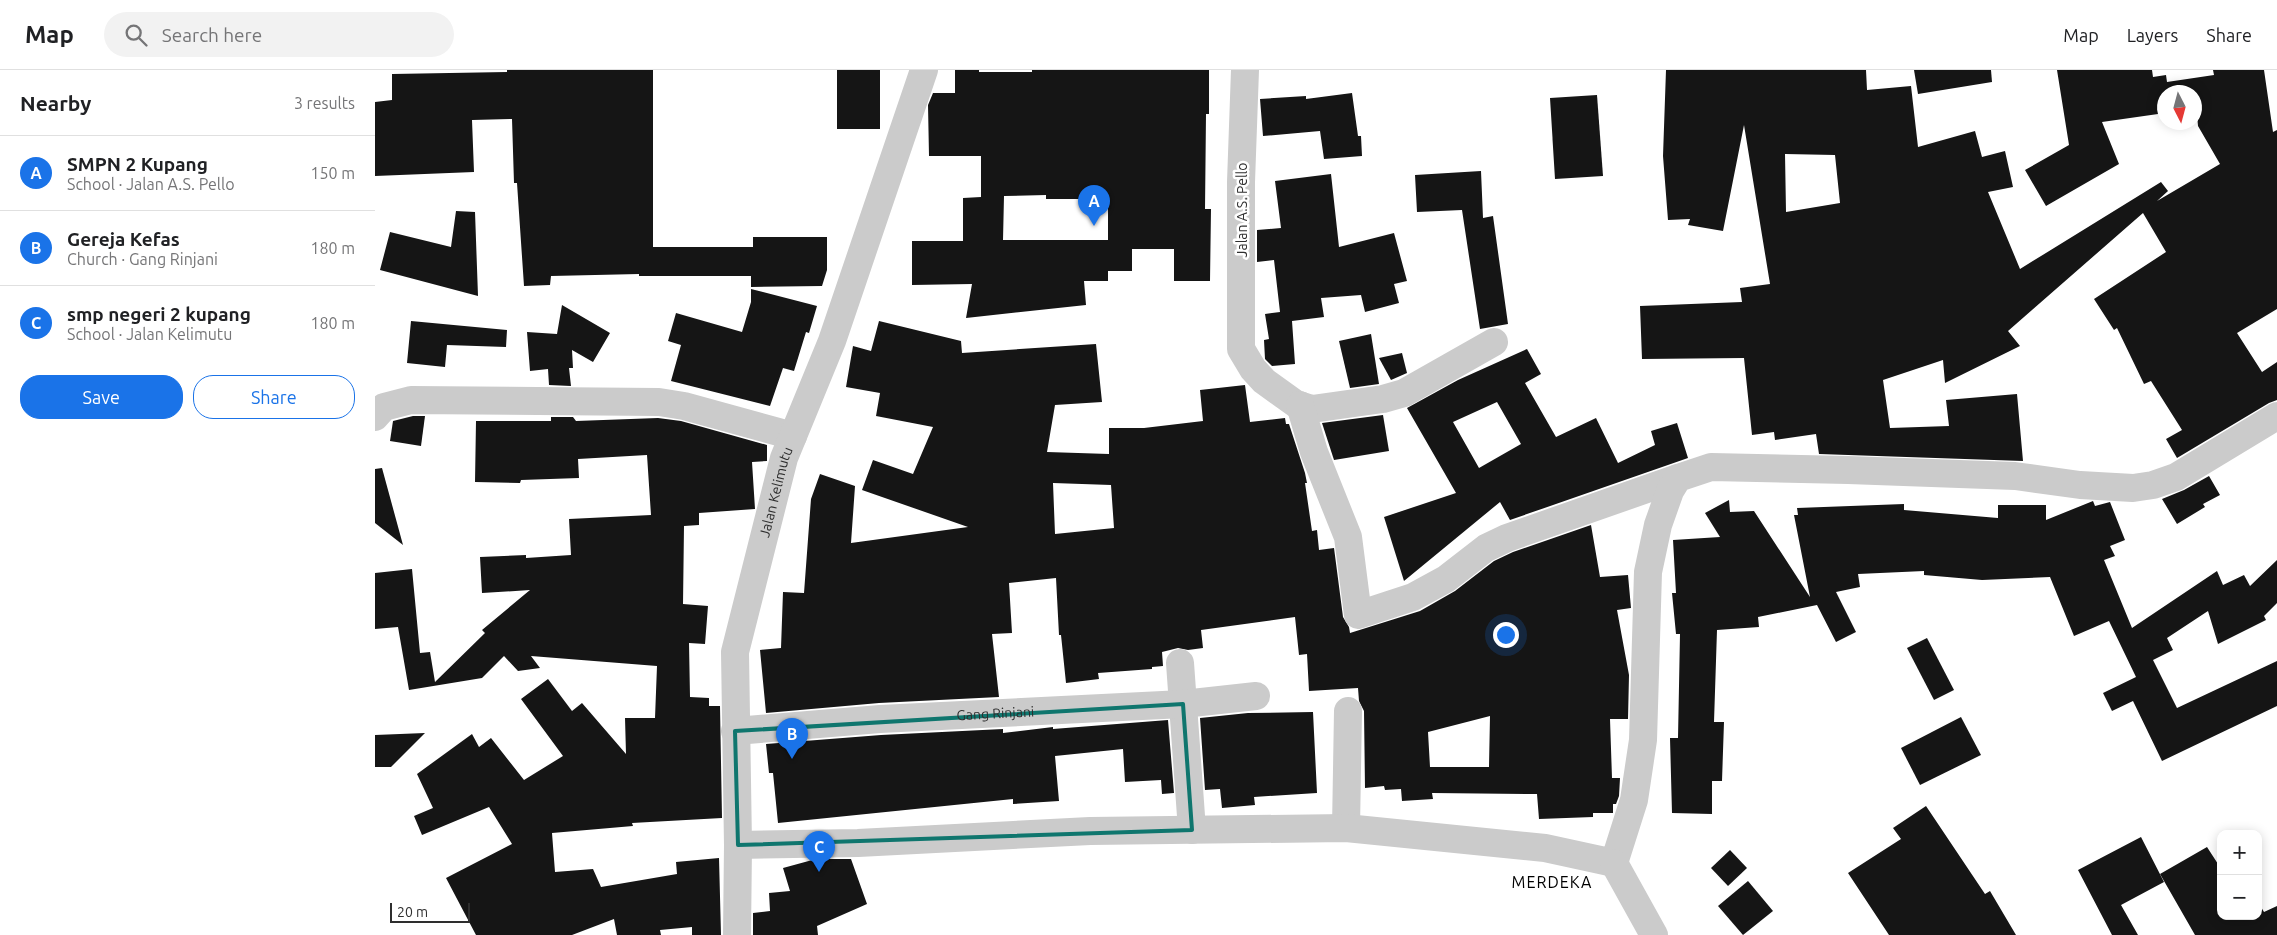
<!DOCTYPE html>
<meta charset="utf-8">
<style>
:root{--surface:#fff;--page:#f2f2f2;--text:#202124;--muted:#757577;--line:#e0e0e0;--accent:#1a73e8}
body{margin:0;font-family:Ubuntu,sans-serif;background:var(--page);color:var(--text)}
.controls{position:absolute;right:15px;bottom:15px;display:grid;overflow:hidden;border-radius:10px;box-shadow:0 2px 12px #0003}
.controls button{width:45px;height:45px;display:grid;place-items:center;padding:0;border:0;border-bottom:1px solid var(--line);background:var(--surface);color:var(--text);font:25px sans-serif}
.compass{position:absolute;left:1782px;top:15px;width:45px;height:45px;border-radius:50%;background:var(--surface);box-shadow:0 2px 12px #0003;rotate:174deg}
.scale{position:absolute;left:15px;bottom:12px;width:80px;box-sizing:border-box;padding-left:5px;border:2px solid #2e2e2e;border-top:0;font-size:14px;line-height:18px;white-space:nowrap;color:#2e2e2e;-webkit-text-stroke:4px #fff;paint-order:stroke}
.you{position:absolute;left:1130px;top:564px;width:18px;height:18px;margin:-12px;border:4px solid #fff;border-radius:50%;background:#1a73e8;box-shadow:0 0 0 8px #1a73e833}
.badge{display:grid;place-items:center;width:32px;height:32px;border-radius:50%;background:var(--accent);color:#fff;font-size:16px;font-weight:700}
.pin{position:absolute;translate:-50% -41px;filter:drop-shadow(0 1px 2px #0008)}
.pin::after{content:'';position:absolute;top:26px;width:18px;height:15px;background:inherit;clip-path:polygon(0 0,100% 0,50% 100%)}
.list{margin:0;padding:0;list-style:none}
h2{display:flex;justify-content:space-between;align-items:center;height:65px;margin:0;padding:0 20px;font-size:21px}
h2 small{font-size:16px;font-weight:400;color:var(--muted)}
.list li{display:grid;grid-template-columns:32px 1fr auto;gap:15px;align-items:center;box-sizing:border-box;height:75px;padding:0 20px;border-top:1px solid var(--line)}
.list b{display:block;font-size:19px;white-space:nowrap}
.list p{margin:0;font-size:16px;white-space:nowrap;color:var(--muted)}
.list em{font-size:16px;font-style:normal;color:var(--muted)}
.actions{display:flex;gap:10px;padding:15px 20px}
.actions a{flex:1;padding:11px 0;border:1px solid var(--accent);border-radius:20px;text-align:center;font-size:18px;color:var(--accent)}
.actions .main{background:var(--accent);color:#fff}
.icon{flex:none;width:28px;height:28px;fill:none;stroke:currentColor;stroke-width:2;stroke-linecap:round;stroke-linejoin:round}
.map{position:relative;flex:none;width:1902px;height:865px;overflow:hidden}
header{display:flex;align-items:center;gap:30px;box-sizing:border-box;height:70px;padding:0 25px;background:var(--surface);border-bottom:1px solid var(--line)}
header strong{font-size:24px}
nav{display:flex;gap:28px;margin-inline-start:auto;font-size:18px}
.search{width:350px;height:45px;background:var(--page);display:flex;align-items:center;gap:12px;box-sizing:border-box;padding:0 18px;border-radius:28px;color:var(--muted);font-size:19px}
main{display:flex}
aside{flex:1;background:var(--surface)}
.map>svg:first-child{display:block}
</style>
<header>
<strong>Map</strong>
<div class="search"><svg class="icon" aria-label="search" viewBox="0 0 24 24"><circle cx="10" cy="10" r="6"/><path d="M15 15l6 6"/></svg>Search here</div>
<nav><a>Map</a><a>Layers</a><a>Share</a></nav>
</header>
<main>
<aside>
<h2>Nearby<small>3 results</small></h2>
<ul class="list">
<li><span class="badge">A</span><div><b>SMPN 2 Kupang</b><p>School · Jalan A.S. Pello</p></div><em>150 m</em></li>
<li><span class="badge">B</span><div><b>Gereja Kefas</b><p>Church · Gang Rinjani</p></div><em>180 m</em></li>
<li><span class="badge">C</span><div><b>smp negeri 2 kupang</b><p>School · Jalan Kelimutu</p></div><em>180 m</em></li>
</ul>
<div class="actions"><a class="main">Save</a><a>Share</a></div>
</aside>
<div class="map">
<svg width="1902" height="865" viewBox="0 0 1902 865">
<rect width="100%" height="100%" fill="#fff"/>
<!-- building -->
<g fill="#151515" fill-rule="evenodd">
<path d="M 132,0 L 278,0 L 278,177 L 378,177 L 378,167 L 452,167 L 452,200 L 447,216 L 376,217 L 376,206 L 264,206 L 264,204 L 176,206 L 175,215 L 149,216 L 142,113 L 139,113 L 137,49 L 97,50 L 99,102 L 0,106 L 0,32 L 17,30 L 17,4 L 132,2 Z"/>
<rect x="462" y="0" width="43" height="59"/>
<path d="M 580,0 L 604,0 L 604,2 L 657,2 L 657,0 L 834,0 L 834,44 L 831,44 L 830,139 L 836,139 L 835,211 L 799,211 L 799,179 L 757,179 L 757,201 L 733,201 L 733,211 L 709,211 L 711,235 L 591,248 L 597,214 L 537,215 L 537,171 L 588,171 L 588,128 L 606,127 L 606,86 L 554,86 L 553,35 L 558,23 L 580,23 ZM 671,125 L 671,129 L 733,129 L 733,170 L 628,170 L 629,126 Z"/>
<path d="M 1291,0 L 1491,0 L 1492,20 L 1536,16 L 1543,77 L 1600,61 L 1607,87 L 1630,81 L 1638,117 L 1613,122 L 1645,199 L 1786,112 L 1793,121 L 1782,131 L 1845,94 L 1823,56 L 1820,22 L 1790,22 L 1790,43 L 1727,52 L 1744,94 L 1671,136 L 1650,100 L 1694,75 L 1682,0 L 1777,0 L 1778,7 L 1791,5 L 1792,12 L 1839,5 L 1838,0 L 1889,0 L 1898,62 L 1902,60 L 1902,239 L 1862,263 L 1887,302 L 1902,292 L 1902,330 L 1894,333 L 1802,388 L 1791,369 L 1807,360 L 1776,311 L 1769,314 L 1742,258 L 1739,260 L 1719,229 L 1791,182 L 1768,143 L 1633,261 L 1645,276 L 1570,313 L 1568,290 L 1508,310 L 1515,358 L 1574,356 L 1571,330 L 1642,324 L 1648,391 L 1444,384 L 1441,364 L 1400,370 L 1399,362 L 1377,365 L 1369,288 L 1267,289 L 1265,236 L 1367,232 L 1365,218 L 1395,214 L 1369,55 L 1348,161 L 1313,155 L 1315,149 L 1293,150 L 1288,86 ZM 1410,84 L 1460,85 L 1465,133 L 1411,142 Z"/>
<path d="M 1539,0 L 1616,0 L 1617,12 L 1543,24 Z"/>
<path d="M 977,23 L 983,66 L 986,66 L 987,86 L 949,89 L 945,61 L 888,66 L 885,29 L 931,26 L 931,29 Z"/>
<path d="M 1222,25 L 1228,106 L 1180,109 L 1175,28 Z"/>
<path d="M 1106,101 L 1108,148 L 1118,146 L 1133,254 L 1105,259 L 1087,140 L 1042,142 L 1040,105 Z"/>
<path d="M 956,104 L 964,177 L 1019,163 L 1032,211 L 1019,214 L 1024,233 L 990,242 L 986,225 L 946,228 L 949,247 L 917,251 L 920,294 L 897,296 L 890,289 L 889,270 L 894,269 L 890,244 L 905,242 L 899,190 L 882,192 L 882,160 L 906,158 L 900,111 Z"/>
<path d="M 81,141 L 100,142 L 103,226 L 5,200 L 15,162 L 76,177 Z"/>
<path d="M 376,219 L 442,236 L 434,263 L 431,262 L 419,301 L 408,298 L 395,336 L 296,311 L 306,275 L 293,271 L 301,243 L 367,262 L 376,232 Z"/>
<path d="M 187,235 L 235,263 L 218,292 L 197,280 L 198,298 L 194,298 L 196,316 L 174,315 L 173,299 L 155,301 L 152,262 L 182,264 Z"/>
<path d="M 36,251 L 132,260 L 131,277 L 72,275 L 70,297 L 32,293 Z"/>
<path d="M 504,251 L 586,271 L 587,283 L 721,274 L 727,332 L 680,335 L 672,382 L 734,384 L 734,358 L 769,358 L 828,351 L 825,320 L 870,315 L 875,352 L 910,348 L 911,354 L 914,354 L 930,403 L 932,413 L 930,413 L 937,461 L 942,460 L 944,480 L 959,478 L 968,547 L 974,557 L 975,563 L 1045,541 L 1080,521 L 1119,491 L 1138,482 L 1216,455 L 1225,507 L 1253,505 L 1256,538 L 1242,540 L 1254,605 L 1253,649 L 1235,649 L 1237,708 L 1245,708 L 1244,726 L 1241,734 L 1238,734 L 1238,743 L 1218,743 L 1218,747 L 1164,749 L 1162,724 L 1057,723 L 1058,729 L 1027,731 L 1026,719 L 1010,720 L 1009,716 L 990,718 L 989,641 L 984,631 L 983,618 L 934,621 L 932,584 L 924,585 L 920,547 L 826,560 L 828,578 L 813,580 L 803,578 L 787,582 L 788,596 L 777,597 L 777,599 L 723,603 L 724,609 L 691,613 L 686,565 L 684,565 L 681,508 L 634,513 L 637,563 L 617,564 L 624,627 L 504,633 L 391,643 L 385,580 L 406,578 L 408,522 L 429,523 L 436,429 L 445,404 L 480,416 L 476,473 L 593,457 L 487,420 L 498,390 L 538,404 L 558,357 L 501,346 L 505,323 L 471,317 L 478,276 L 496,281 ZM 678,413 L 736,415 L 739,458 L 680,464 ZM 1115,646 L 1114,697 L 1055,697 L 1053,662 Z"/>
<path d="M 996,264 L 1004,314 L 975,318 L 964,271 Z"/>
<path d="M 1152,279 L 1166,304 L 1150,313 L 1181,367 L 1221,348 L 1243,393 L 1280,375 L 1276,361 L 1302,353 L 1313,388 L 1135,450 L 1125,432 L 1029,511 L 1009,447 L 1081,423 L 1032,338 L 1083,310 ZM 1122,332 L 1146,374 L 1104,398 L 1078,352 Z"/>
<path d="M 1027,283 L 1032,303 L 1016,310 L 1004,288 Z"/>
<path d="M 1008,345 L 1014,381 L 959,390 L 947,353 Z"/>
<path d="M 38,346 L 50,346 L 46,376 L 15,371 L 18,351 Z"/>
<path d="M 176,347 L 198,347 L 201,351 L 283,348 L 306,351 L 392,375 L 392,391 L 377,392 L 380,439 L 324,443 L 324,455 L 309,456 L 308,534 L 333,536 L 330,574 L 314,573 L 315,627 L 334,628 L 334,636 L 345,636 L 347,748 L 257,753 L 258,756 L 177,763 L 180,802 L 218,799 L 226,817 L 302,804 L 301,792 L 344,788 L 346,865 L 317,865 L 317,857 L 285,860 L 286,865 L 242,865 L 239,849 L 197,865 L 101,865 L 71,808 L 137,774 L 114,737 L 47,765 L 39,746 L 58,738 L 42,704 L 97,664 L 104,677 L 116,668 L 149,710 L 188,686 L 146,629 L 173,609 L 197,641 L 207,633 L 251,684 L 250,648 L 280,648 L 282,596 L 156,586 L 165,598 L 143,601 L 129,586 L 107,608 L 34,620 L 23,557 L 0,559 L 0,503 L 37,499 L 45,583 L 55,582 L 60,612 L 110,563 L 107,560 L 155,520 L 107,523 L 105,487 L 151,485 L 151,488 L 196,485 L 194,449 L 276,445 L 272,385 L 203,389 L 204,408 L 146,410 L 145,413 L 100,412 L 101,351 L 176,351 Z"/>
<path d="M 7,398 L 28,475 L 0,453 L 0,399 Z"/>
<path d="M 1834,406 L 1845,425 L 1828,434 L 1830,437 L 1802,454 L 1787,429 L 1809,420 Z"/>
<path d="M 1354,430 L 1355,442 L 1379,441 L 1435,527 L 1419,445 L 1423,445 L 1422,438 L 1529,434 L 1529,440 L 1623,448 L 1623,435 L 1671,435 L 1671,450 L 1718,431 L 1720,436 L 1735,432 L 1750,470 L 1735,476 L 1740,486 L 1729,490 L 1757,558 L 1842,501 L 1848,515 L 1869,505 L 1875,516 L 1902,490 L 1902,533 L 1889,546 L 1891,550 L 1843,574 L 1833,541 L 1792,568 L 1798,580 L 1778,590 L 1802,638 L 1902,591 L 1902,636 L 1787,691 L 1758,631 L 1737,641 L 1728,623 L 1761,607 L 1734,551 L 1699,566 L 1675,507 L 1607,510 L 1549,505 L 1549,501 L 1483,504 L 1485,517 L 1461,522 L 1481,562 L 1461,572 L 1442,535 L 1383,547 L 1384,557 L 1342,560 L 1339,652 L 1349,652 L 1347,711 L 1337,711 L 1337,744 L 1297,743 L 1295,668 L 1303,668 L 1305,564 L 1301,564 L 1297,523 L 1301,523 L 1298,470 L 1345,467 L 1330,443 Z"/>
<path d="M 1552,568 L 1579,620 L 1559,630 L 1532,578 Z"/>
<path d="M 938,642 L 942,723 L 879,727 L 880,735 L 847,738 L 845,719 L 830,720 L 825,648 L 873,643 Z"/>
<path d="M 1586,647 L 1606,685 L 1545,715 L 1526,678 Z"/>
<path d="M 793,650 L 799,723 L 787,724 L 786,710 L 750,712 L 748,679 L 680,686 L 684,731 L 638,734 L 638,729 L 403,753 L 398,703 L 394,703 L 391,674 L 506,665 L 628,659 L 628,663 L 678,657 L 678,659 Z"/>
<path d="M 50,663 L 16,697 L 0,697 L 0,665 Z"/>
<path d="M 1551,736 L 1610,824 L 1615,821 L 1641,865 L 1514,865 L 1473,803 L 1526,769 L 1518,758 Z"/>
<path d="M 1766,767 L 1789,812 L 1746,835 L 1763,865 L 1737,865 L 1703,800 Z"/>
<path d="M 1832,777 L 1843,794 L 1846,793 L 1846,846 L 1883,846 L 1883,832 L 1889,842 L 1902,836 L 1902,865 L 1820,865 L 1785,804 Z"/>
<path d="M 1355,780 L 1372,798 L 1353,816 L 1336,798 Z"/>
<path d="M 441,789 L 476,789 L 492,834 L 442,856 L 443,865 L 378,865 L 378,843 L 395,841 L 394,823 L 415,821 L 408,798 Z"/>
<path d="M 1373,811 L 1398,841 L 1368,865 L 1343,836 Z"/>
</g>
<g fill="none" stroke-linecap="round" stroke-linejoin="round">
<!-- minor -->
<g stroke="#cbcbcb" stroke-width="28">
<path d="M 870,0 L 866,112 L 866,279 L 878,299 L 889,311 L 921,334 L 937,339 L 1008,329 L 1029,323 L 1119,272"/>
<path d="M 925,335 L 939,382 L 973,467 L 983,545 L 1038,527 L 1071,509 L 1111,478 L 1132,468 L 1303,408"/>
<path d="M 0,347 L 9,337 L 36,330 L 284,332 L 309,336 L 418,366"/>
<path d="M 805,593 L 817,760"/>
<path id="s1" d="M 360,661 L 505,649 L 808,634 L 881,626"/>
<path d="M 971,758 L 973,641"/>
<path d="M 363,775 L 483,773 L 715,761 L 971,758 L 1170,778 L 1239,793 L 1259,730 L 1268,670 L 1273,502 L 1283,455 L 1295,421 L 1303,408 L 1336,397 L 1473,400 L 1640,406 L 1705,415 L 1758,418 L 1778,415 L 1801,407 L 1902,346"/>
<path d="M 1239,793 L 1279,865"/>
<path id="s2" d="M 362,865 L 363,775 L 360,582 L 409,388 L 457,271 L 549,0"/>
</g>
</g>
<!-- marked area -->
<path fill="none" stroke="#0f766e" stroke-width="4" stroke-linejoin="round" d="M 808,634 L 817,760 L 363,775 L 360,661 Z"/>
<g text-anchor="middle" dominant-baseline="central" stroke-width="5" stroke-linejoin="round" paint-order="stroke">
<!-- street labels -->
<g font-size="14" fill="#2e2e2e" stroke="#fff">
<text transform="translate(867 140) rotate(-90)">Jalan A.S. Pello</text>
<text stroke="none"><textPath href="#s2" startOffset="448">Jalan Kelimutu</textPath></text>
<text stroke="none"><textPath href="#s1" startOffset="261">Gang Rinjani</textPath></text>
</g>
<!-- quarter labels -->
<g font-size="16" letter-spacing="1" fill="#000" stroke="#fff">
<text x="1177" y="812">MERDEKA</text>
</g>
</g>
</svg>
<div class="controls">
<button>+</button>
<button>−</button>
</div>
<svg class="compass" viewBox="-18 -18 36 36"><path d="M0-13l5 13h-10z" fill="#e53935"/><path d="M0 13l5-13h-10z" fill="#757577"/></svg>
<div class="scale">20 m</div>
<div class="you"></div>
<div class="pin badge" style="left:719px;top:156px">A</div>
<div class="pin badge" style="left:417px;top:689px">B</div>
<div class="pin badge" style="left:444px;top:802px">C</div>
</div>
</main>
